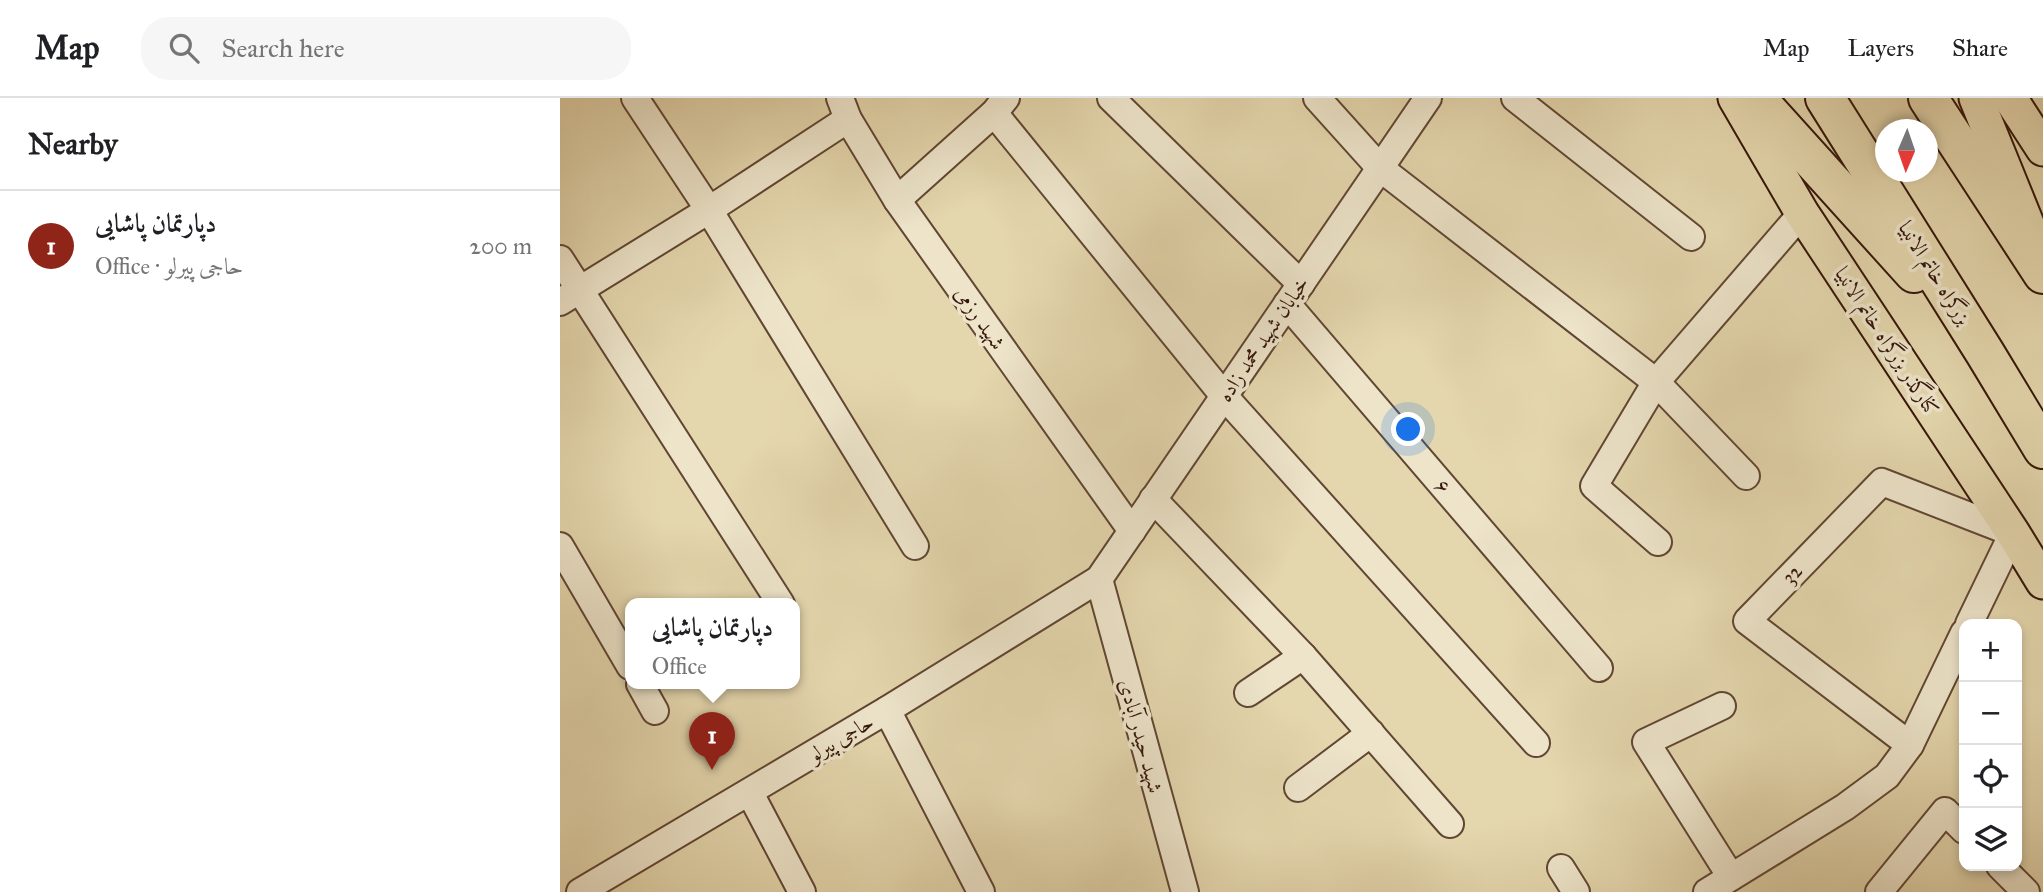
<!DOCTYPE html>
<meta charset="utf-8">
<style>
:root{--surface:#fff;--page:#f6f6f6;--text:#202124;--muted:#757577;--line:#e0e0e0;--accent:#8f2418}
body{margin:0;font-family:"IM FELL Great Primer",Amiri,serif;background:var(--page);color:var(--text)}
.controls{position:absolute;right:21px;bottom:21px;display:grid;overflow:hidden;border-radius:14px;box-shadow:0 4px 10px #0003}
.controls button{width:63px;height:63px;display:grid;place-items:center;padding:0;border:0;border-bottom:2px solid var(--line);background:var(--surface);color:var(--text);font:35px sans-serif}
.compass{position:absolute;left:1315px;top:21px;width:63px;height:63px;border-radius:50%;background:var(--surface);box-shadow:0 4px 10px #0003;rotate:182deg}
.you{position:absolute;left:849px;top:332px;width:24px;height:24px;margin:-18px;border:5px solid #fff;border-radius:50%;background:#1a73e8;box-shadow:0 0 0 10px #1a73e833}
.badge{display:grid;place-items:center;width:46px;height:46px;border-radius:50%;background:var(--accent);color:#fff;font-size:23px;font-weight:700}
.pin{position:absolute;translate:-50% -58px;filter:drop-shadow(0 2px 4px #0008)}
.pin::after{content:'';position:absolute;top:37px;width:24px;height:21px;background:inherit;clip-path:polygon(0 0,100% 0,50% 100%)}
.popup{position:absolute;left:65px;top:500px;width:175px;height:91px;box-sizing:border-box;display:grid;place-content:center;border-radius:14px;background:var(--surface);filter:drop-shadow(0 2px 5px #0005);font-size:23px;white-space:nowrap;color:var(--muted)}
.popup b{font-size:26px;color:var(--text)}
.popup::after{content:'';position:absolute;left:50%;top:100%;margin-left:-14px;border:14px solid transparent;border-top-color:var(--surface)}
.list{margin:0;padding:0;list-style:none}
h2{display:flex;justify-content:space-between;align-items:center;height:91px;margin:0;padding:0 28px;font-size:30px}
h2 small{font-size:23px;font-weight:400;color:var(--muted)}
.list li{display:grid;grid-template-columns:46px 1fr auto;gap:21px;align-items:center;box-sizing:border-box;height:112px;padding:0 28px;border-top:2px solid var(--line)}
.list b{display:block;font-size:26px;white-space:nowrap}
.list p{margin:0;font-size:23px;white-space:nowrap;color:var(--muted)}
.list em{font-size:23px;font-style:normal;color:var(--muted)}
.icon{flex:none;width:38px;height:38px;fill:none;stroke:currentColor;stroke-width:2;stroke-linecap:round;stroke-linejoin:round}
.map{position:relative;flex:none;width:1483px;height:794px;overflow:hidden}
header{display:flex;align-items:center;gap:42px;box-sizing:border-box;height:98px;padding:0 35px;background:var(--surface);border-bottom:2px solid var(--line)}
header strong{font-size:33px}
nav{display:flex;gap:38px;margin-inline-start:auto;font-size:24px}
.search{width:490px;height:63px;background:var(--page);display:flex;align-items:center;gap:18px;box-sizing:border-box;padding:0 24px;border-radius:28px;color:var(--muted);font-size:26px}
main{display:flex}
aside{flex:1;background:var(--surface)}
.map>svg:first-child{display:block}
</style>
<header>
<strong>Map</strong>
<div class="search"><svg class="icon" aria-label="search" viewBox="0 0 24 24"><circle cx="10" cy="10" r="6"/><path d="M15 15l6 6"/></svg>Search here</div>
<nav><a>Map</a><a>Layers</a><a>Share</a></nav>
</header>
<main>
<aside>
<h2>Nearby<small></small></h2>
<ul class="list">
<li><span class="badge">1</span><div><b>دپارتمان پاشایی</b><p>Office · حاجی پیرلو</p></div><em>200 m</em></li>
</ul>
</aside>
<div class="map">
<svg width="1483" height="794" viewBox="0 0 1483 794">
<rect width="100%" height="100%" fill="#e4d6ad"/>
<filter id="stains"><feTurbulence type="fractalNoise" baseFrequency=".00286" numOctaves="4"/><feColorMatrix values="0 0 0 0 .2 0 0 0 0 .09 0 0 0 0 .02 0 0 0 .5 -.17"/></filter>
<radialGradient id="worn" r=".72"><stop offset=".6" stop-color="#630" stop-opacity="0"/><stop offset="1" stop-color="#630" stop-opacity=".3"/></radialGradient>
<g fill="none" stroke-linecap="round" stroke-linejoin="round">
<defs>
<g id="minor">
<path d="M 75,0 L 149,112 L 355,448"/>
<path d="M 280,0 L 288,21 L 337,102 L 572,433"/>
<path d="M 551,0 L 741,186"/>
<path d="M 757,0 L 820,70 L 1096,284 L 1186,378"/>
<path d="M 955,0 L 1131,139"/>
<path d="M 434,15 L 664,298 L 976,645"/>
<path d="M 337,102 L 434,15 L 446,0"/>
<path d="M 0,161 L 221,506"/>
<path d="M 0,204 L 149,112 L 288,21"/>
<path d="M 727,206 L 1039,570"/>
<path d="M 593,401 L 743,558 L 890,726"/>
<path d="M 1098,444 L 1034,388 L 1096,284 L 1242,115"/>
<path d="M 0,448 L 70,568"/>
<path d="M 539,481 L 625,794"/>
<path d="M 80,586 L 95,613"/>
<path d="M 688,595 L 743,558"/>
<path d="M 1162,608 L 1086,644 L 1171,779"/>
<path d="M 327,612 L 421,794"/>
<path d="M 1350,647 L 1187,523 L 1322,384 L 1453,435 L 1409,526"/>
<path d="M 738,690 L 811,635"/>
<path d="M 190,695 L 242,794"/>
<path d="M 1440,768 L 1466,794"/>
<path d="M 1001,770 L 1016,794"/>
<path d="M 20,794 L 327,612 L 539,481 L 868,0"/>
<path d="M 1147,794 L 1285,709 L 1327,678 L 1350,647 L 1404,535"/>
<path d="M 1319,794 L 1385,713 L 1404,732"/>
</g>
<g id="major">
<path d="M 1175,0 L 1242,115 L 1453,435 L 1483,484"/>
<path d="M 1416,0 L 1474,143"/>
<path d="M 1450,0 L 1483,51"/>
</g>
<g id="highway">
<path d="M 1196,0 L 1354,175"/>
<path d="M 1265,0 L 1425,255 L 1483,351"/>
<path d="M 1368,0 L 1483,176"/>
</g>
</defs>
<!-- minor casing -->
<use href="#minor" stroke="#614633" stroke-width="30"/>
<!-- major casing -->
<use href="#major" stroke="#35160a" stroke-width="37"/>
<!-- highway casing -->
<use href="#highway" stroke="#35160a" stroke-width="42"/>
<!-- minor -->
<use href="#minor" stroke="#ede4ca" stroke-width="26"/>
<!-- major -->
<use href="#major" stroke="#e4d6ad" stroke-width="33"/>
<!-- highway -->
<use href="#highway" stroke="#e4d6ad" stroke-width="38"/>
</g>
<g text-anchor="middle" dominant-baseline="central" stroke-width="7" stroke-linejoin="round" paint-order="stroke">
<!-- street labels -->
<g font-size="21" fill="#35160a" stroke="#ede4ca">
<text transform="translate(1375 175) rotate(58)">بزرگراه خاتم الانبیا</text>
<text transform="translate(420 220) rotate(55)">شهید رزمی</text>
<text transform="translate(703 241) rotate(-56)">خیابان شهید محمد زاده</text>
<text transform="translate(1327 243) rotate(57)">کنارگذر بزرگراه خاتم الانبیا</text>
<text transform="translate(883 388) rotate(49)">۶</text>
<text transform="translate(1232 476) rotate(-46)">32</text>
<text transform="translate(581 638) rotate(75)">شهید حیدر آبادی</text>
<text transform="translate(281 640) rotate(-31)">حاجی پیرلو</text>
</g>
</g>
<rect width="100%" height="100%" filter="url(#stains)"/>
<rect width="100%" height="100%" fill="url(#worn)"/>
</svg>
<div class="controls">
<button>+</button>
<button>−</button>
<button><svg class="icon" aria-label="locate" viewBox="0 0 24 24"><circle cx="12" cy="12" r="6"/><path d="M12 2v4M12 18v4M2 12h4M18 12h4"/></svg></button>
<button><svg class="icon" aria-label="layers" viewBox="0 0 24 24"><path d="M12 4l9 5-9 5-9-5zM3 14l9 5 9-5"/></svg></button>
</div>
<svg class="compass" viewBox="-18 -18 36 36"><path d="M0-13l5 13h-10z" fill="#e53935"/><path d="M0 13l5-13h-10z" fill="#757577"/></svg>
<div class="you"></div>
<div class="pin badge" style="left:152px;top:672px">1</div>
<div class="popup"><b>دپارتمان پاشایی</b>Office</div>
</div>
</main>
